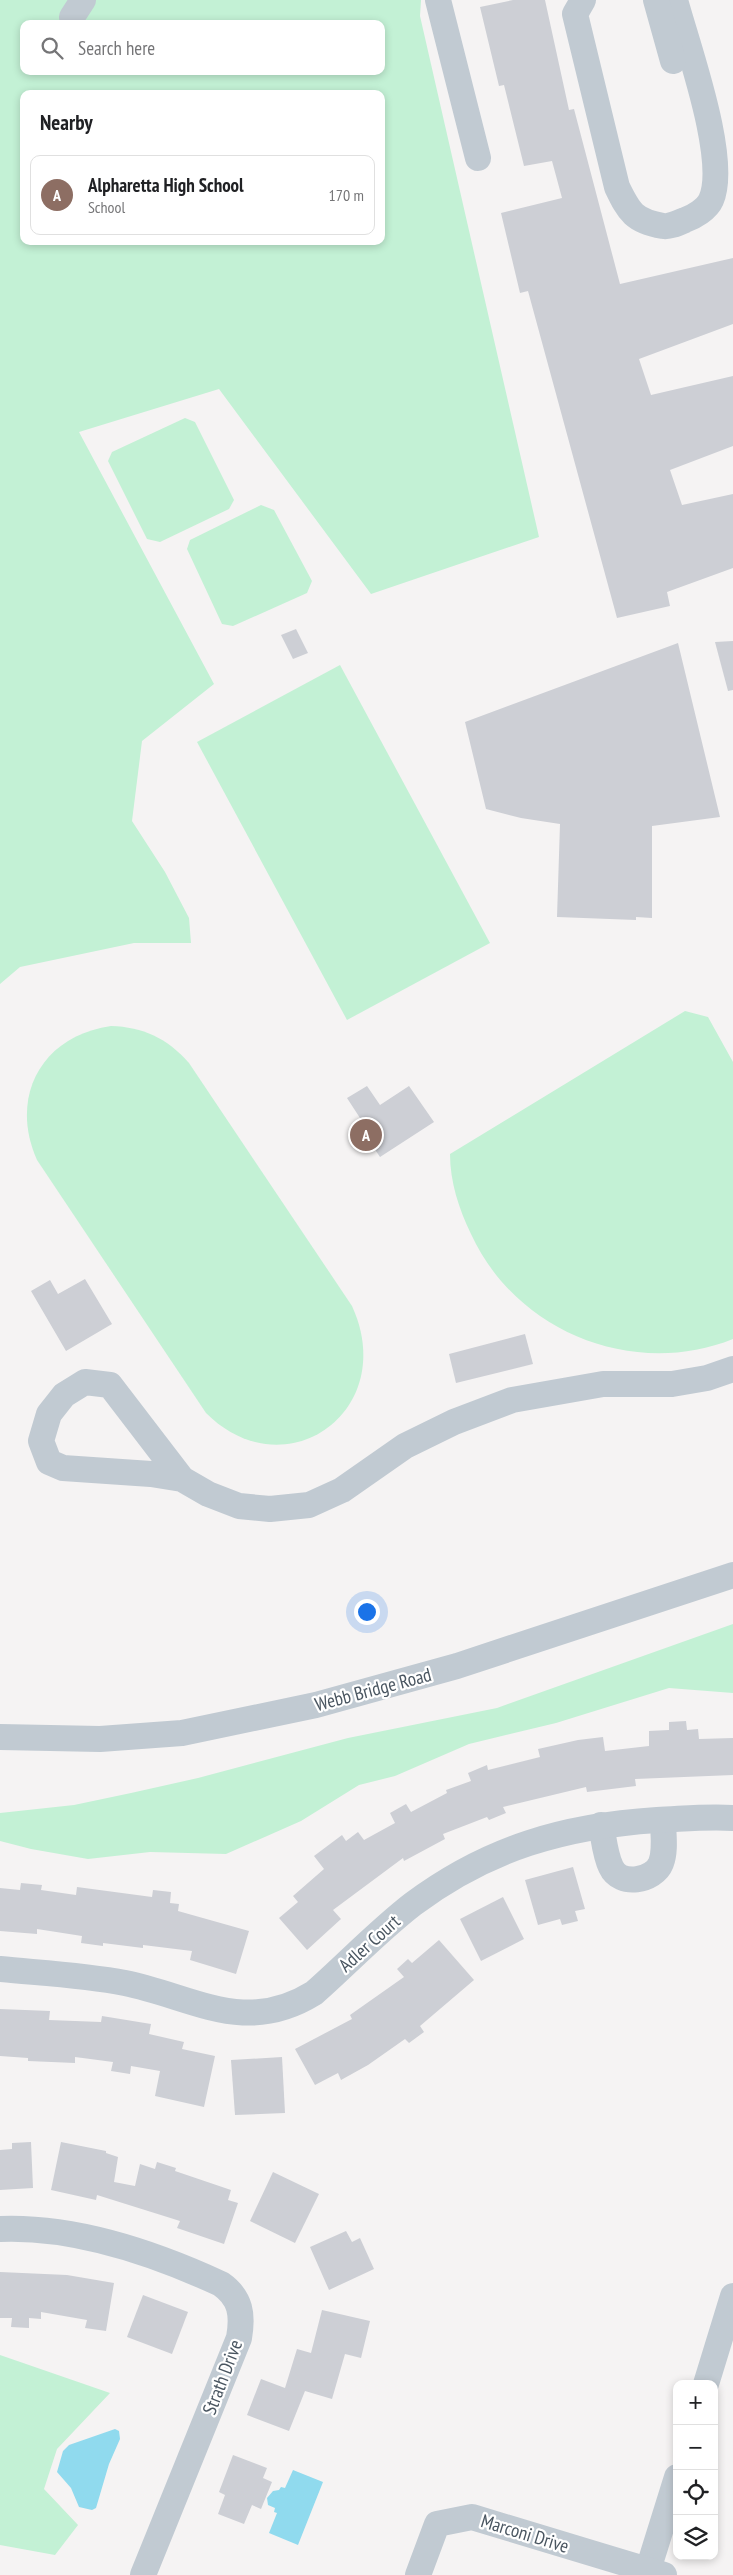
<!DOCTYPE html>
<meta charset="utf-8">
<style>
:root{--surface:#fff;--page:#f6f6f6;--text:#202124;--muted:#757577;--line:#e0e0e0;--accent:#0b8043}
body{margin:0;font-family:"PT Sans Narrow",sans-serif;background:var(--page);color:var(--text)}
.controls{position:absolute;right:15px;bottom:15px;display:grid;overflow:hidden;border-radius:10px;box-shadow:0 2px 8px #0003}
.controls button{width:45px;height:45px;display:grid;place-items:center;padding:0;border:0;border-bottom:1px solid var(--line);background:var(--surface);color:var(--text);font:25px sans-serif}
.you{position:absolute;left:366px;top:1611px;width:18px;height:18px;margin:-12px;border:4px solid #fff;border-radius:50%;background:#1a73e8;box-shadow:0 0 0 8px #1a73e833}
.badge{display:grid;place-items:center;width:32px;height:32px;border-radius:50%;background:var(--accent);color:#fff;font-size:16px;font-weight:700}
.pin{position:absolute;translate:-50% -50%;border:2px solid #fff;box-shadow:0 1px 5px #0006}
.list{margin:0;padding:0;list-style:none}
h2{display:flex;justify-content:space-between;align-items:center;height:65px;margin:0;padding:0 20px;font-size:21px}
h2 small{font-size:16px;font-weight:400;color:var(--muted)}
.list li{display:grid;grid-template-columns:32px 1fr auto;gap:15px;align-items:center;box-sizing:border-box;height:80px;margin:0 10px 10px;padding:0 10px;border:1px solid var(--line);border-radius:10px}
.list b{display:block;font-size:19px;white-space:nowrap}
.list p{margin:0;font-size:16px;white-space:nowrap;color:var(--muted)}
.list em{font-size:16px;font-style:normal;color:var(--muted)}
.icon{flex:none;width:28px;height:28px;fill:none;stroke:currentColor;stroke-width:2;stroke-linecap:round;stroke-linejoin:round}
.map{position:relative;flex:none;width:733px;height:2575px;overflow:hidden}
.search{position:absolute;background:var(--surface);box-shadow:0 2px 8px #0003;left:20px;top:20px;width:365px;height:55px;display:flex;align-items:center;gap:12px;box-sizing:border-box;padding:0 18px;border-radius:10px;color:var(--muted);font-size:19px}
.panel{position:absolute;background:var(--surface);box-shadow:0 2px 8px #0003;left:20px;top:90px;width:365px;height:155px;border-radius:10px}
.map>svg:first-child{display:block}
</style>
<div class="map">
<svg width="733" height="2575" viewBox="0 0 733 2575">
<rect width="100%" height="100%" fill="#f5f3f3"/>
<!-- green -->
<g fill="#c3f1d5" fill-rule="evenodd">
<path d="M 0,0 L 421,0 L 420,16 L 539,537 L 371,594 L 219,389 L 79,432 L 214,684 L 142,741 L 132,821 L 165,872 L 189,918 L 191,943 L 134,943 L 20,967 L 0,984 ZM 24,24 L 381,24 L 381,71 L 24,71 ZM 24,94 L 381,94 L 381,241 L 24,241 Z"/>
<path d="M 185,418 L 195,422 L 234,500 L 229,509 L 160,542 L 147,539 L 108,461 L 112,452 Z"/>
<path d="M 261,505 L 274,510 L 312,581 L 307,593 L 233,626 L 222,624 L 187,549 L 190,540 Z"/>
<path d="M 340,665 L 490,943 L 347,1020 L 197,742 Z"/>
<path d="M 685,1011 L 708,1017 L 733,1062 L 733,1339 C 633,1379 516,1332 471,1234 C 459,1209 450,1182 450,1154 Z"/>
<path d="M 111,1026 C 143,1027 167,1038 189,1063 L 352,1306 C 400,1411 285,1492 206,1413 L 37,1160 C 9,1097 41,1036 111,1026 Z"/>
<path d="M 733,1624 L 733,1693 L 669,1688 L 556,1723 L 469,1744 L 395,1776 L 359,1785 L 301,1821 L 226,1854 L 150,1852 L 88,1859 L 31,1849 L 0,1841 L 0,1813 L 74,1805 L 131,1793 L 198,1778 L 348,1738 L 497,1708 Z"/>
<path d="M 0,2355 L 110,2393 L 57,2449 L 44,2489 L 78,2525 L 55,2555 L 0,2545 Z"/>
</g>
<!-- water -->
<g fill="#90daee">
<path d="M 115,2429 L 119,2431 L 120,2439 L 109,2464 L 96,2508 L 92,2510 L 79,2507 L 71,2488 L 57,2472 L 63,2451 L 69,2445 Z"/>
<path d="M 293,2470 L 323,2482 L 298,2545 L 269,2533 L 277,2513 L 274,2512 L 275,2508 L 268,2505 L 267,2498 L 273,2491 L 279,2490 L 281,2487 L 285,2488 Z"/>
</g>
<!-- building -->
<g fill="#cdcfd5">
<path d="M 513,0 L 545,0 L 569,110 L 574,109 L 620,284 L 733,258 L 733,324 L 639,359 L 651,395 L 733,376 L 733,446 L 670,470 L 682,505 L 733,494 L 733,568 L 667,592 L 670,606 L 617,618 L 528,291 L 520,293 L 501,213 L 562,198 L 552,161 L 524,166 L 504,85 L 499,86 L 480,7 Z"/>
<path d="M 296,629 L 308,653 L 293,659 L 281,635 Z"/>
<path d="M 733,641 L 733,690 L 728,691 L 715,642 Z"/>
<path d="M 678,643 L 720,817 L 652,826 L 652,918 L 636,917 L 636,920 L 557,917 L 560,824 L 521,818 L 486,809 L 465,722 Z"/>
<path d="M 367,1086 L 380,1105 L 409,1086 L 434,1122 L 380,1157 L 356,1121 L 360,1118 L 347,1098 Z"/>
<path d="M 85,1279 L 112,1324 L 66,1351 L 31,1291 L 50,1280 L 58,1294 Z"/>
<path d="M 525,1334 L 533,1364 L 456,1383 L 449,1354 Z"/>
<path d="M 686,1721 L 687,1730 L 698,1729 L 699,1739 L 733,1738 L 733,1775 L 635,1779 L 636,1786 L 587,1792 L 586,1787 L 503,1807 L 506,1813 L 489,1820 L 487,1817 L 443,1834 L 445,1839 L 404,1861 L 403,1858 L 333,1910 L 341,1919 L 307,1950 L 279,1918 L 298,1902 L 293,1896 L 324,1869 L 314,1856 L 342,1835 L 346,1841 L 358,1832 L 364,1840 L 395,1823 L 390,1813 L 406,1804 L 411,1812 L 447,1793 L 446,1790 L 471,1781 L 468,1773 L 487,1765 L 488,1770 L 540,1757 L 538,1749 L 578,1740 L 603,1737 L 605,1751 L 649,1746 L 649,1731 L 669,1730 L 669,1722 Z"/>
<path d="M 573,1867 L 585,1909 L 575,1911 L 578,1921 L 562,1925 L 560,1919 L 538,1925 L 525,1880 Z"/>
<path d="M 21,1883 L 42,1885 L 41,1890 L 76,1895 L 77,1887 L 152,1897 L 153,1890 L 171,1892 L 170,1903 L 179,1904 L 178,1911 L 249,1931 L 236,1974 L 190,1960 L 192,1951 L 143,1945 L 143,1948 L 103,1943 L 103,1946 L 81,1943 L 82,1936 L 37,1929 L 37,1934 L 0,1931 L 0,1888 L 20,1890 Z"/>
<path d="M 503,1897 L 524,1939 L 481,1961 L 460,1919 Z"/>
<path d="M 439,1940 L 474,1980 L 420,2026 L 424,2032 L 409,2043 L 405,2039 L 368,2065 L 341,2080 L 338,2073 L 315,2085 L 295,2049 L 352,2019 L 350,2015 L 404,1977 L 397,1969 L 408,1959 L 412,1963 Z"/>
<path d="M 0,2009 L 50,2011 L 49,2020 L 101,2022 L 102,2016 L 151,2024 L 149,2034 L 184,2042 L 182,2049 L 215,2056 L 204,2107 L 155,2096 L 160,2071 L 131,2066 L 130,2074 L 111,2071 L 113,2062 L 75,2057 L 75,2063 L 28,2061 L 28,2058 L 0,2056 Z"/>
<path d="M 282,2057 L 285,2113 L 235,2115 L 231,2060 Z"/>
<path d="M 31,2142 L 33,2188 L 0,2190 L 0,2150 L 12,2149 L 12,2143 Z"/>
<path d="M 61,2142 L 106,2151 L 106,2153 L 118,2157 L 114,2182 L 135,2186 L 140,2164 L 155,2169 L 157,2162 L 176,2168 L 175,2171 L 231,2190 L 228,2200 L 238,2203 L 224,2244 L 177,2228 L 180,2221 L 97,2195 L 96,2200 L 51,2190 Z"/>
<path d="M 273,2172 L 319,2194 L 295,2243 L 250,2221 Z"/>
<path d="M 346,2231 L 352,2242 L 360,2238 L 374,2269 L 329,2290 L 310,2247 Z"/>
<path d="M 0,2272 L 67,2275 L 114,2283 L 106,2331 L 85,2328 L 87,2320 L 41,2312 L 41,2319 L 29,2318 L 29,2328 L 11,2327 L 12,2318 L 0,2318 Z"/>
<path d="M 143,2295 L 188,2312 L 172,2354 L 127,2337 Z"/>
<path d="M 322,2310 L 370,2321 L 361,2358 L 345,2354 L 332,2399 L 305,2391 L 289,2431 L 247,2415 L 261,2379 L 285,2388 L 297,2349 L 311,2353 Z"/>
<path d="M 233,2455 L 267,2468 L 263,2478 L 272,2482 L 261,2509 L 252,2505 L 244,2524 L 218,2514 L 225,2495 L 219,2492 Z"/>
</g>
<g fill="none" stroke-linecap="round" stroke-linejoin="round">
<!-- minor -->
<g stroke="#c1cad2" stroke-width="26">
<path d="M 438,0 L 478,158"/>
<path d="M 583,0 L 575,14 L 617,187 C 629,212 634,221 663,226 C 670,227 678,223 685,220 C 694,217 707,209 711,200 C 729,160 687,45 675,0"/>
<path d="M 656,0 L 673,61"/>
<path d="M 72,17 L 83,0"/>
<path d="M 182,1479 L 110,1385 L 85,1382 L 64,1395 L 49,1414 L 41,1441 L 49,1462 L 63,1468 L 151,1474 L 182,1479 L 208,1494 L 239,1506 L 270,1509 L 309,1505 L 342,1490 L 405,1446 L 454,1422 L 512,1400 L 603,1384 L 672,1384 L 707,1378 L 733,1369"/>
<path d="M 0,1737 L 100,1739 L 182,1733 L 316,1705 L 457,1666 L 733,1575"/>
<path d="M 601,1825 C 604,1839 605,1855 611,1867 C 620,1887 654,1881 661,1863 C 666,1850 663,1833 663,1820"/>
<path d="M 0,1969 C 41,1973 84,1975 125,1983 C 194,1997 245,2036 314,1993 C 347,1964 378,1931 413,1904 C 488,1848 564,1826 657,1820 C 682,1819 708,1816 733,1818"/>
<path d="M 0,2229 C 75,2226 154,2253 221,2284 C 241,2298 243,2315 239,2338 L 143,2575"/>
<path d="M 706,2384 L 733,2296"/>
<path d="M 648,2570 L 677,2477"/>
<path d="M 418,2575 L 437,2524 L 472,2517 L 664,2575"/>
</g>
</g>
<g text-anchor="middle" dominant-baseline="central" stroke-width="4.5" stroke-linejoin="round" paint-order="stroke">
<!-- street labels -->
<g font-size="19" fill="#4a5661" stroke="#fff">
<text transform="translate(373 1689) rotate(-15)">Webb Bridge Road</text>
<text transform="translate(369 1943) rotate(-42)">Adler Court</text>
<text transform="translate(222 2377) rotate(-69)">Strath Drive</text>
<text transform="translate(525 2533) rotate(17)">Marconi Drive</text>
</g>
</g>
</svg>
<div class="controls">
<button>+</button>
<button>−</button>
<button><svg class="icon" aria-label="locate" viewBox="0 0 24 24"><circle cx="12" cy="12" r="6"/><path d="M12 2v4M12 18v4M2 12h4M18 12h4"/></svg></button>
<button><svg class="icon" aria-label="layers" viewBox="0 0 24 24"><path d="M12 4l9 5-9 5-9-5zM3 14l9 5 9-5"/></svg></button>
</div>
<div class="you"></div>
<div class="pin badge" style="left:366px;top:1135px;background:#8d6e63">A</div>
<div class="search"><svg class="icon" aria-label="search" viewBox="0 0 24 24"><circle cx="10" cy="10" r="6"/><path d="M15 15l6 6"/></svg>Search here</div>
<section class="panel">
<h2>Nearby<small></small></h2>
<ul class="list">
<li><span class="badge" style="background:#8d6e63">A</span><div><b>Alpharetta High School</b><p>School</p></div><em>170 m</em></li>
</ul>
</section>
</div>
